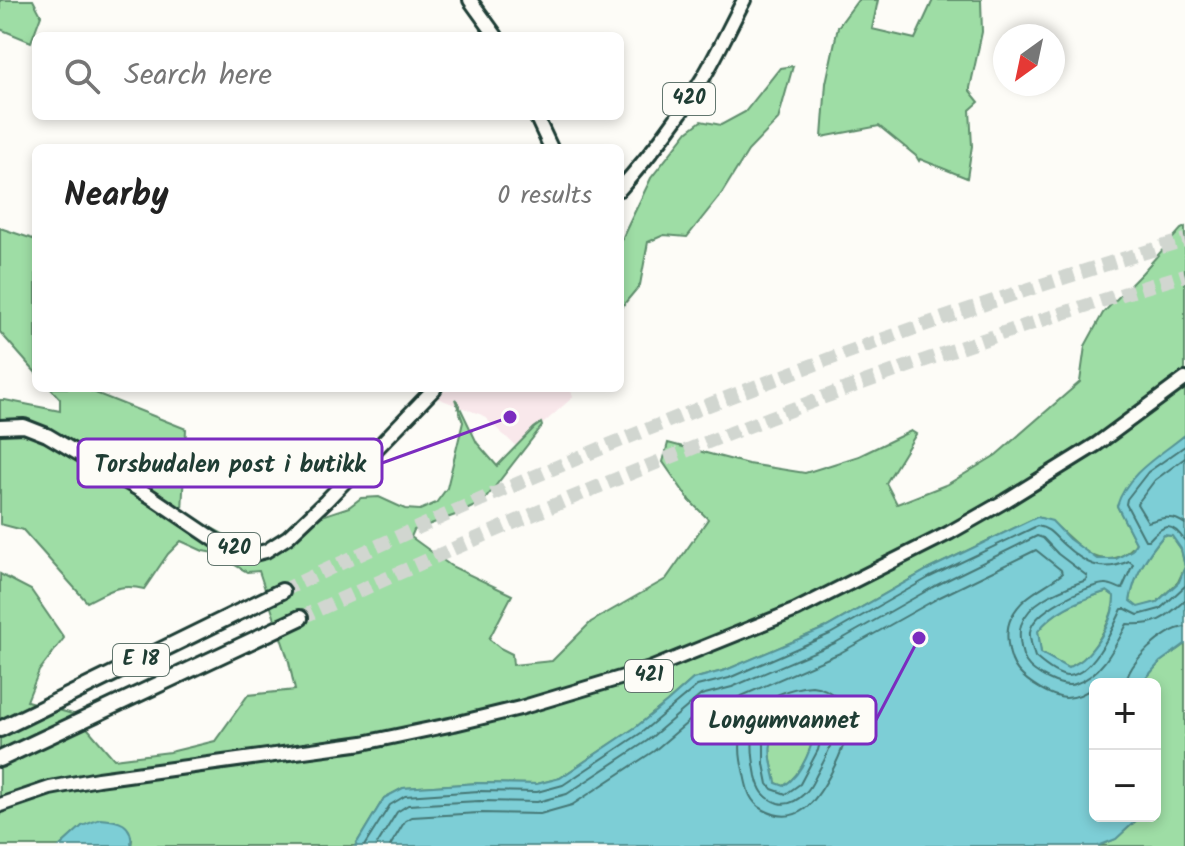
<!DOCTYPE html>
<meta charset="utf-8">
<style>
:root{--surface:#fff;--page:#f2f2f2;--text:#222;--muted:#767676;--line:#e0e0e0}
body{margin:0;font-family:Kalam,sans-serif;background:var(--page);color:var(--text)}
.controls{position:absolute;right:24px;bottom:24px;display:grid;overflow:hidden;border-radius:12px;box-shadow:0 4px 12px #0003}
.controls button{width:72px;height:72px;display:grid;place-items:center;padding:0;border:0;border-bottom:2px solid var(--line);background:var(--surface);color:var(--text);font:40px sans-serif}
.compass{position:absolute;left:993px;top:24px;width:72px;height:72px;border-radius:50%;background:var(--surface);box-shadow:0 4px 12px #0003;rotate:213deg}
.list{margin:0;padding:0;list-style:none}
h2{display:flex;justify-content:space-between;align-items:center;height:104px;margin:0;padding:0 32px;font-size:34px}
h2 small{font-size:26px;font-weight:400;color:var(--muted)}
.icon{flex:none;width:44px;height:44px;fill:none;stroke:currentColor;stroke-width:2;stroke-linecap:round;stroke-linejoin:round}
.map{position:relative;flex:none;width:1185px;height:846px;overflow:hidden}
.search{position:absolute;background:var(--surface);box-shadow:0 4px 12px #0003;left:32px;top:32px;width:592px;height:88px;display:flex;align-items:center;gap:20px;box-sizing:border-box;padding:0 28px;border-radius:12px;color:var(--muted);font-size:30px}
.panel{position:absolute;background:var(--surface);box-shadow:0 4px 12px #0003;left:32px;top:144px;width:592px;height:248px;border-radius:12px}
.map>svg:first-child{display:block}
</style>
<div class="map">
<svg width="1185" height="846" viewBox="0 0 1185 846">
<rect width="100%" height="100%" fill="#fdfcf7"/>
<filter id="ink" filterUnits="userSpaceOnUse"><feTurbulence type="fractalNoise" baseFrequency=".0125" numOctaves="2"/><feDisplacementMap in="SourceGraphic" scale="16" xChannelSelector="R" yChannelSelector="G"/><feConvolveMatrix kernelMatrix="1 2 1 2 8 2 1 2 1" color-interpolation-filters="sRGB"/></filter>
<g filter="url(#ink)">
<!-- built -->
<path fill="#f9e8eb" d="M 447,388 L 570,388 L 573,397 L 517,447 L 482,415 L 437,398 Z"/>
<!-- green -->
<g fill="#9edda5" stroke="#5e8d6c" stroke-width="2">
<path d="M 0,0 L 33,0 L 41,15 L 31,42 L 0,29 Z"/>
<path d="M 858,0 L 878,0 L 872,29 L 915,39 L 933,0 L 981,0 L 982,32 L 970,88 L 970,91 L 979,102 L 970,110 L 972,146 L 967,178 L 920,159 L 919,161 L 916,156 L 879,126 L 822,137 L 826,83 L 838,27 Z"/>
<path d="M 793,66 L 778,120 L 748,151 L 722,193 L 687,237 L 664,235 L 648,242 L 640,285 L 620,309 L 620,244 L 626,230 L 651,178 L 688,131 L 701,121 L 721,125 L 745,112 L 780,68 Z"/>
<path d="M 1185,227 L 1185,435 L 1174,444 L 1117,506 L 1136,543 C 1132,549 1129,551 1123,555 C 1094,570 1074,540 1054,524 C 1049,520 1043,519 1037,517 L 927,570 L 827,627 L 726,670 L 693,679 L 667,702 L 636,727 L 560,778 L 537,784 L 479,783 L 403,788 L 384,798 L 355,846 L 131,846 L 132,840 L 82,826 L 60,846 L 0,846 L 0,574 L 31,590 L 64,638 L 39,671 L 27,701 L 76,715 L 114,759 L 170,752 L 215,741 L 248,695 L 295,690 L 289,662 L 259,571 L 247,572 L 214,553 L 203,551 L 181,541 L 168,554 L 144,589 C 120,583 109,591 87,602 L 23,530 L 0,524 L 0,400 L 5,400 L 60,411 L 60,399 L 50,388 L 83,388 L 186,429 L 182,512 L 232,539 L 275,549 L 316,518 L 349,507 L 361,498 L 379,497 L 405,509 L 420,510 L 436,503 L 447,488 L 463,422 L 455,399 L 457,401 L 477,443 L 497,466 L 534,428 L 541,423 L 542,426 L 483,502 L 458,514 L 414,530 L 411,537 L 451,566 L 512,595 L 489,639 L 500,648 L 512,654 L 513,665 L 552,661 L 591,622 L 666,579 L 708,519 L 690,501 L 663,462 L 668,443 L 748,464 L 805,473 L 859,456 L 911,431 L 916,434 L 886,483 L 897,504 L 948,484 L 996,455 L 1080,382 L 1085,346 L 1103,313 L 1142,273 L 1181,229 Z"/>
<path d="M 0,228 L 36,240 L 36,373 L 0,332 Z"/>
<path d="M 1164,535 L 1172,536 L 1181,549 L 1185,567 L 1178,582 L 1157,602 L 1138,608 L 1130,601 C 1134,575 1147,555 1164,535 Z"/>
<path d="M 1107,591 L 1114,596 C 1115,615 1098,645 1084,658 C 1080,662 1073,665 1068,668 L 1041,653 L 1038,631 C 1056,608 1080,601 1107,591 Z"/>
<path d="M 1185,644 L 1185,846 L 1098,846 L 1116,839 L 1141,816 L 1155,816 L 1155,793 L 1159,784 L 1157,748 L 1155,746 L 1155,684 L 1141,684 L 1160,662 Z"/>
<path d="M 812,716 L 818,723 C 812,745 804,773 784,786 L 776,783 C 774,771 768,755 771,743 C 775,726 796,718 812,716 Z"/>
</g>
<!-- water -->
<g fill="#7dced6" stroke="#579495" stroke-width="2" fill-rule="evenodd">
<path d="M 1185,435 L 1185,644 L 1160,662 L 1141,684 L 1095,684 L 1095,816 L 1141,816 L 1116,839 L 1098,846 L 355,846 L 384,798 L 403,788 L 479,783 L 537,784 L 560,778 L 636,727 L 667,702 L 693,679 L 726,670 L 827,627 L 927,570 L 1037,517 L 1052,521 L 1069,539 L 1097,559 L 1116,559 L 1132,550 L 1136,543 L 1117,506 C 1127,473 1159,456 1185,435 ZM 1164,535 L 1172,536 L 1181,549 L 1185,567 L 1179,582 L 1157,602 L 1138,607 L 1130,601 C 1134,575 1147,555 1164,535 ZM 1107,591 L 1114,596 C 1115,617 1100,642 1085,657 C 1081,662 1074,665 1068,668 L 1041,653 L 1038,631 C 1056,608 1080,601 1107,591 ZM 812,716 L 818,723 C 812,745 804,773 784,786 L 776,783 C 774,772 768,755 771,744 C 775,726 796,718 812,716 Z"/>
<path d="M 100,819 C 118,820 134,823 131,846 L 60,846 L 82,826 Z"/>
</g>
<g fill="none" stroke-linecap="round" stroke-linejoin="round">
<!-- shore -->
<g stroke="#457775" stroke-width="2">
<path d="M 1185,446 L 1148,472 L 1127,499 L 1126,504 L 1145,540 L 1149,540 C 1164,523 1172,522 1185,541"/>
<path d="M 1185,458 L 1155,480 L 1137,504 L 1148,522 C 1161,518 1172,514 1185,524"/>
<path d="M 1126,684 C 1127,663 1164,629 1185,627"/>
<path d="M 812,686 C 830,688 847,703 848,722 C 848,740 838,760 830,775 C 816,801 798,828 764,810 C 749,802 747,789 744,774 C 741,763 739,748 741,737 C 743,729 748,722 753,716 C 768,696 787,688 812,686 Z"/>
<path d="M 810,698 C 853,701 830,751 818,772 C 814,779 811,788 805,793 C 798,800 788,806 778,803 C 763,798 759,789 756,776 C 754,765 751,750 753,739 C 755,733 759,728 763,723 C 775,707 790,701 810,698 Z"/>
<path d="M 810,708 L 818,710 L 825,721 L 818,750 L 800,784 L 786,794 L 772,789 L 768,784 L 764,764 L 764,740 L 779,719 L 797,710 Z"/>
<path d="M 364,846 L 390,805 L 405,796 L 479,791 L 537,792 L 563,785 L 641,733 L 697,686 L 729,678 L 830,634 L 930,577 L 1037,526 C 1050,528 1054,536 1063,544 C 1084,563 1101,574 1129,561 L 1133,564 L 1122,589 C 1117,588 1111,583 1104,584 C 1086,586 1032,611 1030,632 C 1029,639 1033,650 1035,657 C 1043,664 1057,676 1068,676 C 1093,675 1113,628 1122,609 L 1126,609 L 1138,615 L 1160,609 L 1185,586"/>
<path d="M 376,846 L 397,812 L 408,805 L 479,801 L 537,802 L 567,794 L 647,741 L 701,695 L 732,687 L 835,643 L 935,586 L 1037,536 L 1043,538 L 1058,554 L 1087,576 L 1086,580 C 1063,589 1030,599 1021,625 C 1018,634 1021,654 1026,662 C 1033,673 1062,689 1075,684 C 1102,675 1115,647 1127,624 C 1155,626 1165,619 1185,600"/>
<path d="M 390,846 L 405,821 L 412,817 L 479,813 L 540,814 L 572,805 L 654,751 L 707,706 L 737,698 L 840,653 L 940,597 L 1036,550 L 1061,570 L 1062,574 C 1044,588 1022,595 1011,618 C 1004,632 1008,659 1018,671 C 1028,683 1051,697 1066,698 C 1077,698 1086,692 1095,687"/>
</g>
<!-- highway-tunnel -->
<g stroke="#d1d6d0" stroke-width="14" stroke-dasharray="14 7" stroke-linecap="butt">
<path d="M 282,591 C 574,451 875,333 1185,240"/>
<path d="M 300,618 C 588,485 881,366 1185,275"/>
</g>
<defs>
<g id="major">
<path d="M 470,0 L 496,36"/>
<path d="M 536,116 L 551,148"/>
<path d="M 620,189 C 651,154 679,118 703,78 C 718,53 730,26 744,0"/>
<path d="M 0,427 L 24,426 L 47,435 L 150,496 L 218,542 L 242,552 L 254,554 L 266,551 L 288,537 L 326,501 L 435,388"/>
<path d="M 0,805 L 50,788 L 98,779 L 363,743 L 454,724 L 520,708 L 650,669 L 796,610 L 949,533 L 1005,501 L 1097,444 L 1185,379"/>
</g>
<g id="highway">
<path d="M 0,729 L 282,591"/>
<path d="M 0,759 L 300,618"/>
</g>
</defs>
<!-- major casing -->
<use href="#major" stroke="#1f3d34" stroke-width="18"/>
<!-- highway casing -->
<use href="#highway" stroke="#1f3d34" stroke-width="20"/>
<!-- major -->
<use href="#major" stroke="#fdfcf7" stroke-width="12"/>
<!-- highway -->
<use href="#highway" stroke="#fdfcf7" stroke-width="14"/>
</g>
</g>
<g text-anchor="middle" dominant-baseline="central" stroke-width="6" stroke-linejoin="round" paint-order="stroke">
<!-- shield labels -->
<g fill="#fdfcf7" stroke="#62766e" stroke-width="2">
<rect x="663" y="83" width="52" height="32" rx="6"/>
<rect x="208" y="533" width="52" height="32" rx="6"/>
<rect x="113" y="644" width="56" height="32" rx="6"/>
<rect x="625" y="660" width="48" height="32" rx="6"/>
</g>
<g font-size="20" font-weight="bold" fill="#1f3d34">
<text x="689" y="99">420</text>
<text x="234" y="549">420</text>
<text x="141" y="660">E 18</text>
<text x="649" y="676">421</text>
</g>
</g>
<!-- callouts -->
<path fill="none" stroke="#7b2cbf" stroke-width="3" d="M510 417L382 463M919 638L876 720"/>
<g fill="#7b2cbf" stroke="#fdfcf7" stroke-width="3">
<circle cx="510" cy="417" r="8"/>
<circle cx="919" cy="638" r="8"/>
</g>
<g fill="#fdfcf7" stroke="#7b2cbf" stroke-width="3">
<rect x="78" y="439" width="304" height="48" rx="8"/>
<rect x="692" y="696" width="184" height="48" rx="8"/>
</g>
<g font-size="24" text-anchor="middle" font-weight="bold" fill="#1f3d34">
<text x="230" y="472">Torsbudalen post i butikk</text>
<text x="784" y="728">Longumvannet</text>
</g>
</svg>
<div class="controls">
<button>+</button>
<button>−</button>
</div>
<svg class="compass" viewBox="-18 -18 36 36"><path d="M0-13l5 13h-10z" fill="#e53935"/><path d="M0 13l5-13h-10z" fill="#767676"/></svg>
<div class="search"><svg class="icon" aria-label="search" viewBox="0 0 24 24"><circle cx="10" cy="10" r="6"/><path d="M15 15l6 6"/></svg>Search here</div>
<section class="panel">
<h2>Nearby<small>0 results</small></h2>
<ul class="list">
</ul>
</section>
</div>
